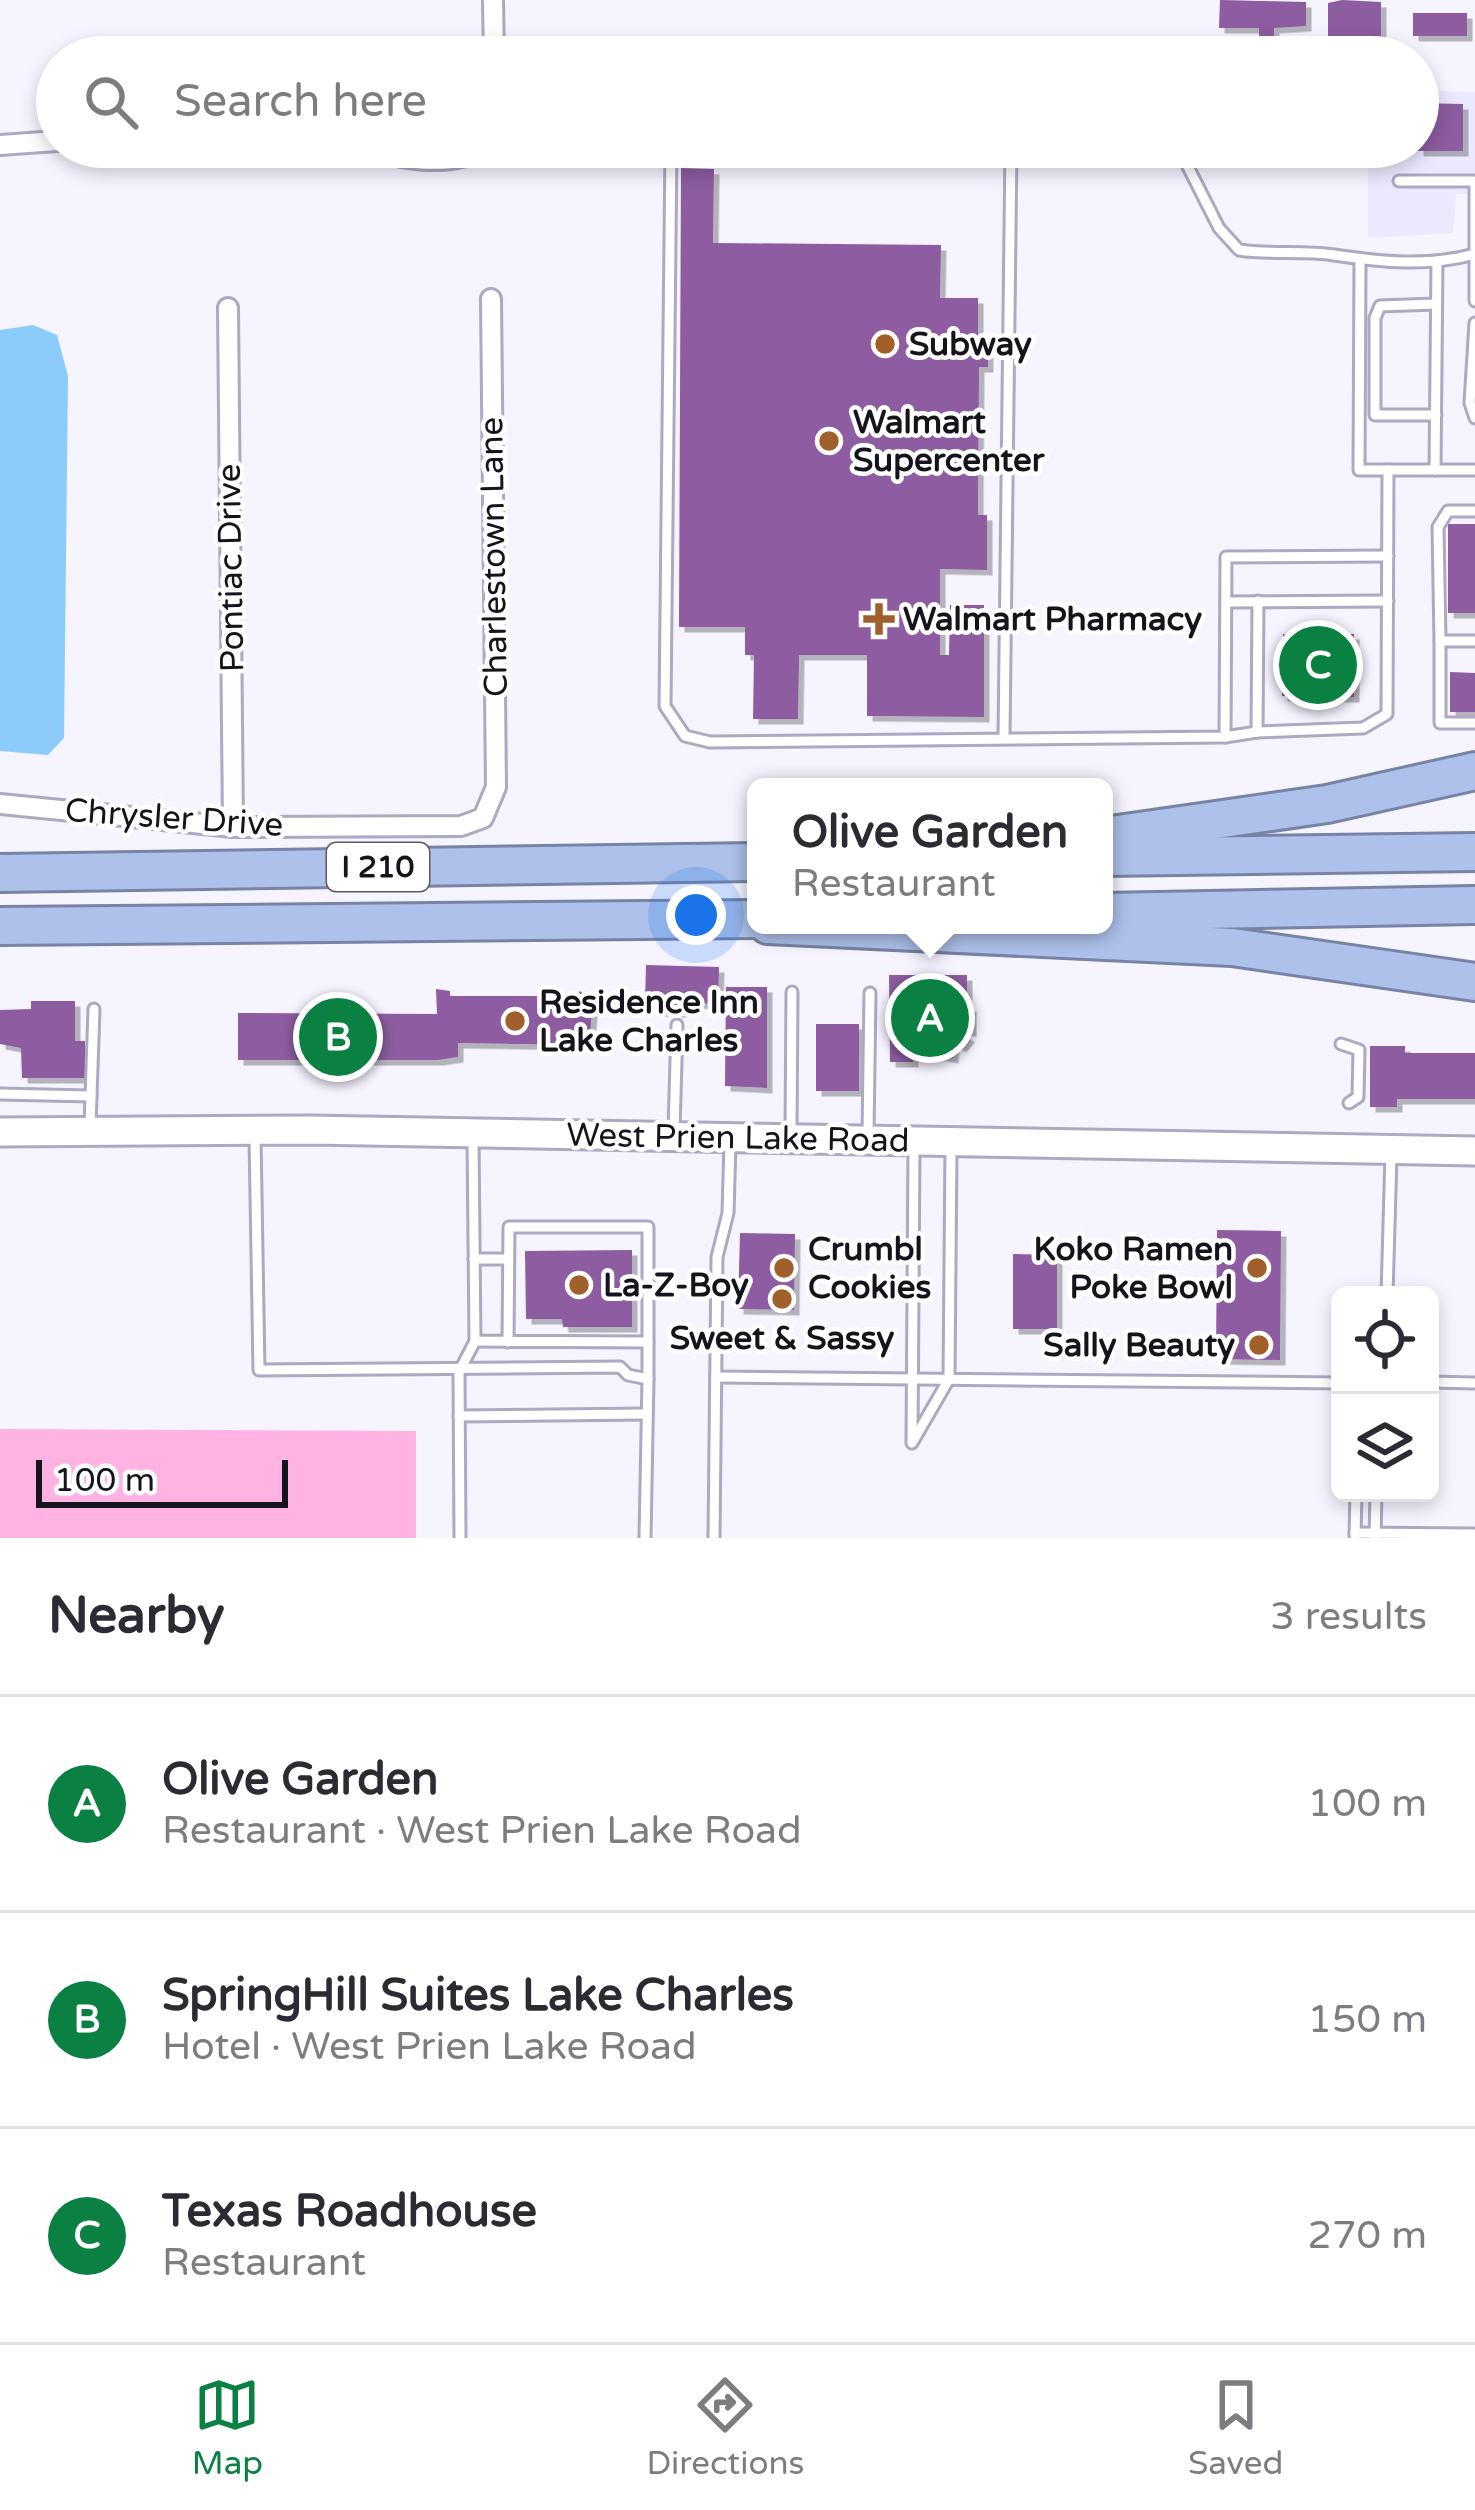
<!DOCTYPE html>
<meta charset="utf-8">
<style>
:root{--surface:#fff;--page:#f7f7f7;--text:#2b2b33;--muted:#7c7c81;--line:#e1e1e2;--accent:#0b8043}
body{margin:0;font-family:"Varela Round",sans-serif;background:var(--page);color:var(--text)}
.controls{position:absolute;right:36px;bottom:36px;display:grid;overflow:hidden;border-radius:18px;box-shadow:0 6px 18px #0003}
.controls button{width:108px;height:108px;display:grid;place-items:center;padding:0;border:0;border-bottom:3px solid var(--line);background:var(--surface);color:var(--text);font:60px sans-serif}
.scale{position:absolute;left:36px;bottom:30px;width:252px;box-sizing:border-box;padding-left:12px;border:6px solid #15141d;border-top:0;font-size:33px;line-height:42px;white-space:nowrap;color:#15141d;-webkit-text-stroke:9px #fff;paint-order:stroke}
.you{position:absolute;left:696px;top:915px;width:42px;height:42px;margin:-30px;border:9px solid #fff;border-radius:50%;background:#1a73e8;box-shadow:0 0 0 18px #1a73e833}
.badge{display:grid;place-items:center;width:78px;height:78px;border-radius:50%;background:var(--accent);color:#fff;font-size:39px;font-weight:700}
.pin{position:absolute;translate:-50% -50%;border:6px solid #fff;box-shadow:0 3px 12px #0006}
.popup{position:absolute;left:747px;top:778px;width:366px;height:156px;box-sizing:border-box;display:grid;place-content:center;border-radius:18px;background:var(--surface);filter:drop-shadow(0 3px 9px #0005);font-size:39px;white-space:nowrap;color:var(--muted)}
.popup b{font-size:45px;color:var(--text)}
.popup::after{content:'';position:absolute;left:50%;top:100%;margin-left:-24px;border:24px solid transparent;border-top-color:var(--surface)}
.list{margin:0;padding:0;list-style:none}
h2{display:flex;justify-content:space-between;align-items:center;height:156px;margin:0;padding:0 48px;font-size:51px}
h2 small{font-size:39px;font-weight:400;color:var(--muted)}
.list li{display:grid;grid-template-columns:78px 1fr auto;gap:36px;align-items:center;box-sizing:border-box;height:216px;padding:0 48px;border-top:3px solid var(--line)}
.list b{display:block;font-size:45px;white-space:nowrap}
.list p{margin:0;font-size:39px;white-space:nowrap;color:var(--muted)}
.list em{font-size:39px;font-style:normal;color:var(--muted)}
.icon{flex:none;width:66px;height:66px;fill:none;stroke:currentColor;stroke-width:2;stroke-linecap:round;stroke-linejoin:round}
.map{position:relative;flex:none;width:1475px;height:1538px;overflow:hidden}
.search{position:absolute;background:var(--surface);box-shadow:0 6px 18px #0003;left:36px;right:36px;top:36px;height:132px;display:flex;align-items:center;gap:30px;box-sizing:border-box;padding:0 42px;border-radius:66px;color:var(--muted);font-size:45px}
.sheet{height:804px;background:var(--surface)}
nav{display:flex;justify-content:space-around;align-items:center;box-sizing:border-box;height:168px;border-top:3px solid var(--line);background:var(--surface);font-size:33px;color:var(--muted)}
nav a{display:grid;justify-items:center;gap:6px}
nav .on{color:var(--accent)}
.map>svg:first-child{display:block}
</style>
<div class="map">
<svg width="1475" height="1538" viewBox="0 0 1475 1538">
<defs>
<filter id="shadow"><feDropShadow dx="5.5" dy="5.5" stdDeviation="0" flood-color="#0004"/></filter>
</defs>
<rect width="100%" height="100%" fill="#f5f4ff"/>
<!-- built -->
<path fill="#ebe9fe" d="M 1418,91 L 1475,92 L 1475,194 L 1456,194 L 1453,233 L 1368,238 L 1368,147 L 1418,147 Z"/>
<!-- green -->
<path fill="#feb3e3" d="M 0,1429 L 416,1431 L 416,1538 L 0,1538 Z"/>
<!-- water -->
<path fill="#8bccfb" d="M 33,325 L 57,335 L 68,376 L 64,738 L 48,755 L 0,751 L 0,330 Z"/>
<!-- building -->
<g fill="#8d5ba1" filter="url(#shadow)">
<path d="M 1220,0 L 1306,2 L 1306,26 L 1274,28 L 1274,36 L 1259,36 L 1259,28 L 1219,28 Z"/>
<path d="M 1342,0 L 1381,2 L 1381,38 L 1328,42 L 1328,3 Z"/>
<rect x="1413" y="13" width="54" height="23"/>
<path d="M 1418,103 L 1463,104 L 1463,151 L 1418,151 Z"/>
<path d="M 681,168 L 714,169 L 713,243 L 941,245 L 940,298 L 978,298 L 978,343 L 988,343 L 988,367 L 979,367 L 978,515 L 987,515 L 987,570 L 940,569 L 940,655 L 949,655 L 950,605 L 984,605 L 984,717 L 867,716 L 867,655 L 799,655 L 798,719 L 753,719 L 754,655 L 745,655 L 745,627 L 679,627 Z"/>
<rect x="1448" y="524" width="27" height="89"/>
<path d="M 1283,634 L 1354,634 L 1354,697 L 1282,696 Z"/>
<path d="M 1450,672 L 1475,673 L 1475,712 L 1450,712 Z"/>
<path d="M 646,965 L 719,967 L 718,1004 L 685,1003 L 684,1012 L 658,1011 L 659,1003 L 645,1003 Z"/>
<path d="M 889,975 L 967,975 L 967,998 L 959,998 L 959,1006 L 971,1006 L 971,1031 L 961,1031 L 969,1037 L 961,1047 L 954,1043 L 953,1058 L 913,1050 L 913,1062 L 890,1062 Z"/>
<path d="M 726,987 L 767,987 L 767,1088 L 725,1086 Z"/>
<path d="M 436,989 L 450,991 L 450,996 L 577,996 L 580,991 L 593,1002 L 589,1045 L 458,1043 L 458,1057 L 438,1060 L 238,1060 L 238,1013 L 437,1014 Z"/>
<path d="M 31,1001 L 75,1001 L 75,1041 L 85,1041 L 86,1078 L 22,1078 L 21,1048 L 0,1044 L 0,1010 L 31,1009 Z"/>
<rect x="816" y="1024" width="43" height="67"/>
<path d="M 1370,1046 L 1405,1046 L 1405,1053 L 1475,1053 L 1475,1099 L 1397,1099 L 1397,1107 L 1370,1107 Z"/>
<path d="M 1217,1230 L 1281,1231 L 1280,1360 L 1216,1359 Z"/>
<path d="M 740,1233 L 795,1234 L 794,1310 L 738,1309 Z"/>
<path d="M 632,1250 L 632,1327 L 563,1327 L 562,1319 L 526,1319 L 525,1251 Z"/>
<path d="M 1013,1254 L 1057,1255 L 1057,1329 L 1013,1329 Z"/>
</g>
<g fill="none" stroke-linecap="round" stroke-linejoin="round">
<defs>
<g id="lane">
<path d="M 671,147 L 665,706 L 685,736 L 710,742 L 1225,737 L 1226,557 L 1388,556"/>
<path d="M 1178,147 L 1219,228 L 1239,250 C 1270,255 1303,250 1334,255 C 1382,262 1427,267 1475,254"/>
<path d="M 1399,181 L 1472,181"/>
<path d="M 1475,181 L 1475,301"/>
<path d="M 1360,262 L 1359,470 L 1475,470"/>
<path d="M 1475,323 L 1470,403 L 1475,418"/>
<path d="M 1436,415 L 1375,415 L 1375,318 L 1380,306 L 1436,304"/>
<path d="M 1435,470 L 1437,261"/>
<path d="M 1475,511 L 1448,511 L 1438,527 L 1440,641 L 1475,641"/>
<path d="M 1258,601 L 1257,732 L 1363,728 L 1387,714 L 1388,470"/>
<path d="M 1226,602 L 1388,601"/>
<path d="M 1440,641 L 1440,723 L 1475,723"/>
<path d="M 1004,737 L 1011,147"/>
<path d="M 1225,737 L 1257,732"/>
<path d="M 1341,1044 L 1359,1050 L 1358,1097 L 1349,1103"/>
<path d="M 0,1094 L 91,1096"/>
<path d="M 90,1126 L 94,1009"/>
<path d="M 674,1131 L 677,1025"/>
<path d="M 791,1133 L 792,992"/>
<path d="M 868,1135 L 870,993"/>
<path d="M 255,1137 L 259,1370 L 620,1367 L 628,1375 L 648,1379 L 645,1538"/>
<path d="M 473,1138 L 475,1341 L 648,1342 L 648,1227 L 509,1227 L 508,1342"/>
<path d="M 474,1259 L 508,1259"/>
<path d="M 1387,1295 L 1391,1155"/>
<path d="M 648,1342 L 648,1379"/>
<path d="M 716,1377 L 1340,1383"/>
<path d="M 1430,1382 L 1475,1383"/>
<path d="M 459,1416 L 644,1414"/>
<path d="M 912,1441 L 914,1146"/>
<path d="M 912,1443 L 949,1379 L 951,1147"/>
<path d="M 1355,1533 L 1475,1534"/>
<path d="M 1355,1536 L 1356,1493"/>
<path d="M 460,1538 L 459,1372 L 475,1341"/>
<path d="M 714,1538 L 717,1257 L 728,1213 L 730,1143"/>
<path d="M 1375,1538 L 1376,1493"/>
</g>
<g id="street">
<path d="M 493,0 L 494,57"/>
<path d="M 0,145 L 57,141"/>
<path d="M 144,147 L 246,155 L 341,147"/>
<path d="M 358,147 C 396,158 451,170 485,147"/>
<path d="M 228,308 L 233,827"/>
<path d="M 0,804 L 233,827 L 461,826 L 483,818 L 496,787 L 491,299"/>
</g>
<path id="secondary" d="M 0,1132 L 309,1130 L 1475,1151"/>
<g id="highway">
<path d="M 1104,836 L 1327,804 L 1475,771"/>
<path d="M 1104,857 L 1475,852"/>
<path d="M 0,873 L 756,862"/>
<path d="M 1104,912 L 1475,905"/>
<path d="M 768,925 L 1232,947 L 1475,982"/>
<path d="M 0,926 L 756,919"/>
</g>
</defs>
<!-- lane casing -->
<use href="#lane" stroke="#aca9c2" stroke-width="15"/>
<!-- street casing -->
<use href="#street" stroke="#aca9c2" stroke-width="24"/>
<!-- secondary casing -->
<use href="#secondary" stroke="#aca9c2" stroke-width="33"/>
<!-- highway casing -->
<use href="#highway" stroke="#7884a3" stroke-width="42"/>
<!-- lane -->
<use href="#lane" stroke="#fff" stroke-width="9"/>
<!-- street -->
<use href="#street" stroke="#fff" stroke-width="18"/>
<!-- secondary -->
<use href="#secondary" stroke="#fff" stroke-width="27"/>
<!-- highway -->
<use href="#highway" stroke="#adc1eb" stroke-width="36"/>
</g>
<!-- markers -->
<g fill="#a1602b" stroke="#fff" stroke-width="4.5">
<circle cx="885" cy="344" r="12"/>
<circle cx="829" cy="441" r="12"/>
<path d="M873 601h12v12h12v12h-12v12h-12v-12h-12v-12h12z"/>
<circle cx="515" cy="1021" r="12"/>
<circle cx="784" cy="1268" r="12"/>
<circle cx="1257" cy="1268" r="12"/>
<circle cx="579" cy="1285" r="12"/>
<circle cx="782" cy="1299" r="12"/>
<circle cx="1259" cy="1345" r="12"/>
</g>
<g text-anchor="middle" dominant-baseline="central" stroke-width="9" stroke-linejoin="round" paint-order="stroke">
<!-- shield labels -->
<rect fill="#fff" stroke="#5b5a61" stroke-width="3" x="327" y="843" width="102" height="48" rx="9"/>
<g font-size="30" font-weight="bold" fill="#15141d">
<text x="378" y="867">I 210</text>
</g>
<!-- poi labels -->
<g font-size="33" font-weight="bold" fill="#15141d" stroke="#fff" text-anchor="start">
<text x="909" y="344">Subway</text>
<text x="853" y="422">Walmart<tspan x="853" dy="38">Supercenter</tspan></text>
<text x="903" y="619">Walmart Pharmacy</text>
<text x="539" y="1002">Residence Inn<tspan x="539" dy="38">Lake Charles</tspan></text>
<text x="808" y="1249">Crumbl<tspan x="808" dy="38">Cookies</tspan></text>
<text x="1233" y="1249" text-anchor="end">Koko Ramen<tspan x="1233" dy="38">Poke Bowl</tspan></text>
<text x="603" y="1285">La-Z-Boy</text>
<text x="782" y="1338" text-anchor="middle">Sweet &amp; Sassy</text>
<text x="1235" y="1345" text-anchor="end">Sally Beauty</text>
</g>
<!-- street labels -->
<g font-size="33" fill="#15141d" stroke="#fff">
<text transform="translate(494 557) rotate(-91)">Charlestown Lane</text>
<text transform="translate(231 568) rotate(-91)">Pontiac Drive</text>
<text transform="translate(174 818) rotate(4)">Chrysler Drive</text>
<text transform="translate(738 1138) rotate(1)">West Prien Lake Road</text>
</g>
</g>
</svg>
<div class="controls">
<button><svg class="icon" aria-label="locate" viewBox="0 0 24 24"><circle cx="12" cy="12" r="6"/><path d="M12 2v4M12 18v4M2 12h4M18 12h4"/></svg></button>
<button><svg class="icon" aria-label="layers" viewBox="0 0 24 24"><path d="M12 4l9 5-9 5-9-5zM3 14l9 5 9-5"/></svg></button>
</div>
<div class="scale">100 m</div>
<div class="you"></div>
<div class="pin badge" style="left:930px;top:1018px">A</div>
<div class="popup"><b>Olive Garden</b>Restaurant</div>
<div class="pin badge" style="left:338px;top:1037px">B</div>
<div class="pin badge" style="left:1318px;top:665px">C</div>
<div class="search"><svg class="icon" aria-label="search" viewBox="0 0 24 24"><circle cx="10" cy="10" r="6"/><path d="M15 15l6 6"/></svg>Search here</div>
</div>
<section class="sheet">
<h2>Nearby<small>3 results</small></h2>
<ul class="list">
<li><span class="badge">A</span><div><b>Olive Garden</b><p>Restaurant · West Prien Lake Road</p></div><em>100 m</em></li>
<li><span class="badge">B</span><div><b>SpringHill Suites Lake Charles</b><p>Hotel · West Prien Lake Road</p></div><em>150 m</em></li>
<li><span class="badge">C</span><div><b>Texas Roadhouse</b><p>Restaurant</p></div><em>270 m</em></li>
</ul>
</section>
<nav>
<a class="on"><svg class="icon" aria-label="map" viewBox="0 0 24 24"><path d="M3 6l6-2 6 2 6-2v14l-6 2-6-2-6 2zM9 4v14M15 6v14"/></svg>Map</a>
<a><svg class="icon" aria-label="directions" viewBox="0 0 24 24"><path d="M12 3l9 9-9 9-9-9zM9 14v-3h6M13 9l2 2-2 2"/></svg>Directions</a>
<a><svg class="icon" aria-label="saved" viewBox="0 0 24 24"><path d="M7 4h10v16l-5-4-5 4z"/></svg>Saved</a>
</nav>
